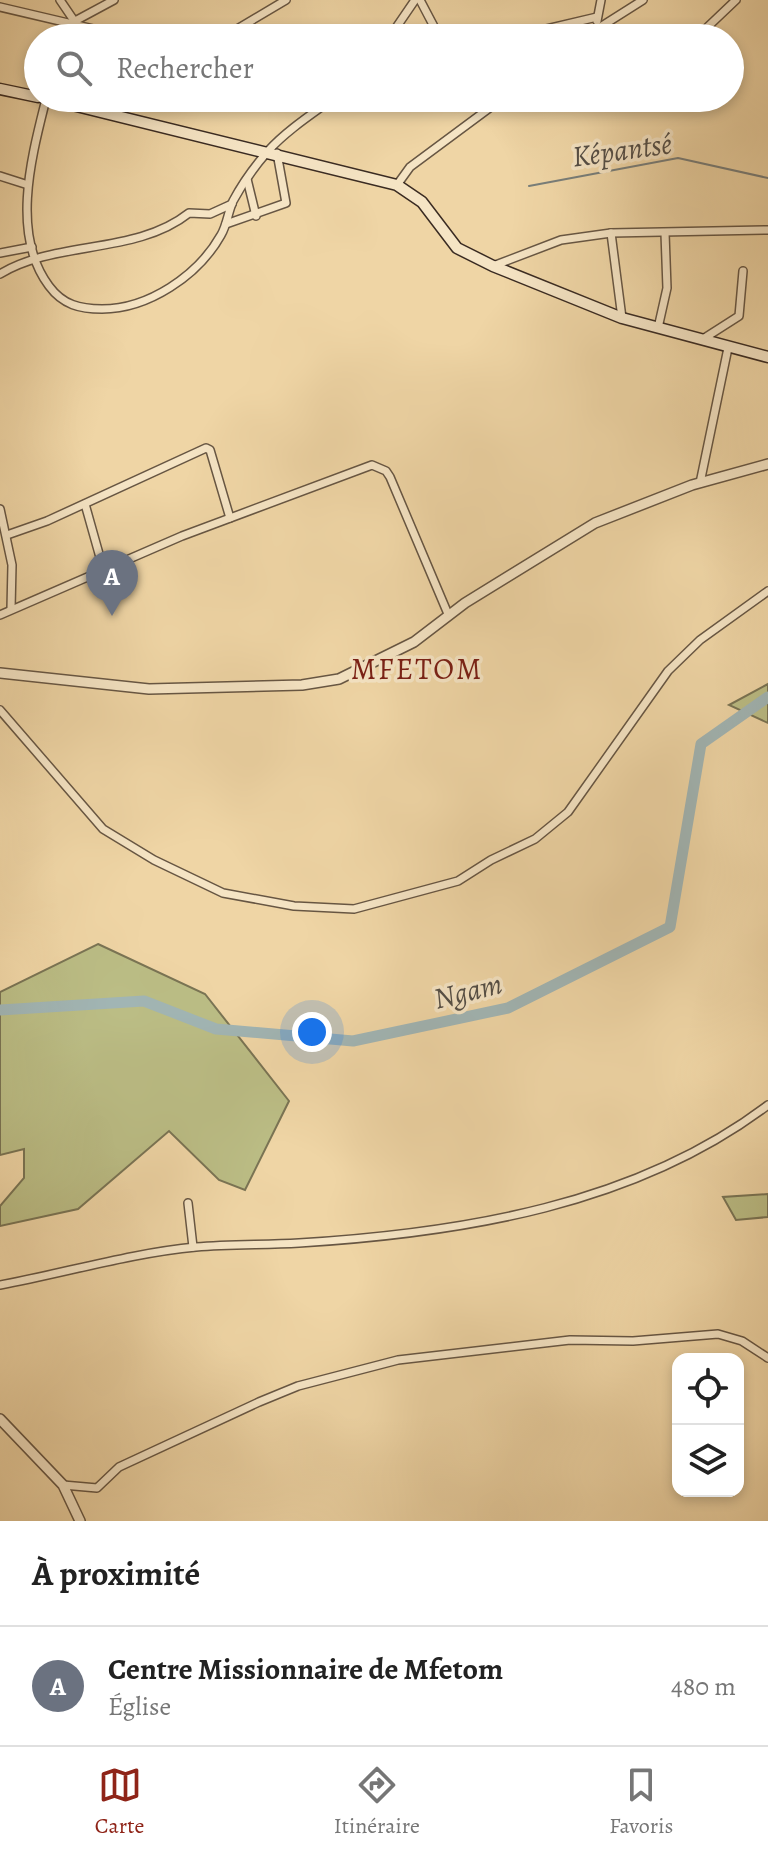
<!DOCTYPE html>
<html lang="fr">
<meta charset="utf-8">
<style>
:root{--surface:#fff;--page:#f6f6f6;--text:#222;--muted:#767676;--line:#e0e0e0;--accent:#8f2418}
body{margin:0;font-family:Alegreya,serif;background:var(--page);color:var(--text)}
.controls{position:absolute;right:24px;bottom:24px;display:grid;overflow:hidden;border-radius:16px;box-shadow:0 4px 12px #0003}
.controls button{width:72px;height:72px;display:grid;place-items:center;padding:0;border:0;border-bottom:2px solid var(--line);background:var(--surface);color:var(--text);font:40px sans-serif}
.you{position:absolute;left:312px;top:1032px;width:28px;height:28px;margin:-20px;border:6px solid #fff;border-radius:50%;background:#1a73e8;box-shadow:0 0 0 12px #1a73e833}
.badge{display:grid;place-items:center;width:52px;height:52px;border-radius:50%;background:var(--accent);color:#fff;font-size:26px;font-weight:700}
.pin{position:absolute;translate:-50% -66px;filter:drop-shadow(0 2px 4px #0008)}
.pin::after{content:'';position:absolute;top:42px;width:28px;height:24px;background:inherit;clip-path:polygon(0 0,100% 0,50% 100%)}
.list{margin:0;padding:0;list-style:none}
h2{display:flex;justify-content:space-between;align-items:center;height:104px;margin:0;padding:0 32px;font-size:34px}
h2 small{font-size:26px;font-weight:400;color:var(--muted)}
.list li{display:grid;grid-template-columns:52px 1fr auto;gap:24px;align-items:center;box-sizing:border-box;height:120px;padding:0 32px;border-top:2px solid var(--line)}
.list b{display:block;font-size:30px;white-space:nowrap}
.list p{margin:0;font-size:26px;white-space:nowrap;color:var(--muted)}
.list em{font-size:26px;font-style:normal;color:var(--muted)}
.icon{flex:none;width:44px;height:44px;fill:none;stroke:currentColor;stroke-width:2;stroke-linecap:round;stroke-linejoin:round}
.map{position:relative;flex:none;width:768px;height:1521px;overflow:hidden}
.search{position:absolute;background:var(--surface);box-shadow:0 4px 12px #0003;left:24px;right:24px;top:24px;height:88px;display:flex;align-items:center;gap:20px;box-sizing:border-box;padding:0 28px;border-radius:44px;color:var(--muted);font-size:30px}
.sheet{height:224px;background:var(--surface)}
nav{display:flex;justify-content:space-around;align-items:center;box-sizing:border-box;height:112px;border-top:2px solid var(--line);background:var(--surface);font-size:22px;color:var(--muted)}
nav a{display:grid;justify-items:center;gap:4px}
nav .on{color:var(--accent)}
.map>svg:first-child{display:block}
</style>
<div class="map">
<svg width="768" height="1521" viewBox="0 0 768 1521">
<rect width="100%" height="100%" fill="#efd5a5"/>
<filter id="stains"><feTurbulence type="fractalNoise" baseFrequency=".0025" numOctaves="4"/><feColorMatrix values="0 0 0 0 .2 0 0 0 0 .09 0 0 0 0 .02 0 0 0 .5 -.17"/></filter>
<radialGradient id="worn" r=".72"><stop offset=".6" stop-color="#630" stop-opacity="0"/><stop offset="1" stop-color="#630" stop-opacity=".3"/></radialGradient>
<!-- green -->
<g fill="#bbbd85" stroke="#7a7454" stroke-width="2">
<path d="M 768,684 L 768,723 L 729,705 Z"/>
<path d="M 98,944 L 205,994 L 289,1101 L 245,1190 L 219,1180 L 169,1131 L 78,1209 L 0,1226 L 0,1206 L 24,1178 L 24,1149 L 0,1155 L 0,992 Z"/>
<path d="M 768,1194 L 768,1217 L 736,1220 L 723,1197 Z"/>
</g>
<g fill="none" stroke-linecap="round" stroke-linejoin="round">
<!-- stream -->
<path stroke="#787e7a" stroke-width="2" d="M 529,186 L 678,158 L 768,178"/>
<!-- river -->
<path stroke="#a1b5b4" stroke-width="11" d="M 0,1010 L 144,1001 L 216,1029 L 353,1041 L 508,1008 L 670,927 L 701,744 L 768,697"/>
<defs>
<g id="minor">
<path d="M 60,0 L 77,25"/>
<path d="M 420,0 L 440,38"/>
<path d="M 0,7 L 132,38"/>
<path d="M 75,21 L 114,0"/>
<path d="M 597,21 L 601,0"/>
<path d="M 222,38 L 286,0"/>
<path d="M 389,38 L 415,0"/>
<path d="M 508,38 L 597,17"/>
<path d="M 583,38 L 643,0"/>
<path d="M 696,38 L 736,0"/>
<path d="M 46,99 C 32,155 10,234 49,286 C 63,305 80,309 102,309 C 148,309 198,276 221,235 C 227,225 228,212 233,201 C 242,184 255,166 268,151 C 286,131 312,114 334,98"/>
<path d="M 497,105 L 584,98"/>
<path d="M 93,110 L 114,98"/>
<path d="M 0,176 L 25,184"/>
<path d="M 247,179 L 256,216"/>
<path d="M 397,185 L 410,167 L 503,98"/>
<path d="M 226,224 L 286,203 L 277,153"/>
<path d="M 611,233 L 622,318"/>
<path d="M 0,253 L 32,247"/>
<path d="M 493,266 L 561,240 L 611,233 L 768,230"/>
<path d="M 0,274 C 56,240 136,255 189,213 L 210,214 L 232,204"/>
<path d="M 658,328 L 667,288 L 665,233"/>
<path d="M 703,339 L 739,316 L 743,271"/>
<path d="M 700,483 L 728,348"/>
<path d="M 85,504 L 103,568"/>
<path d="M 0,509 L 12,565 L 11,609"/>
<path d="M 7,535 L 47,521 L 206,448 L 210,450 L 230,518"/>
<path d="M 0,615 L 182,536 L 372,465 L 386,471 L 390,477 L 448,614"/>
<path d="M 0,710 L 103,829 L 154,860 L 223,893 L 294,906 L 354,909 L 458,881 L 491,860 L 535,839 L 568,812 L 668,671 L 700,640 L 768,591"/>
<path d="M 188,1203 L 193,1247"/>
<path d="M 0,1285 C 65,1273 131,1253 196,1247 C 230,1244 265,1245 299,1243 C 462,1233 636,1205 768,1105"/>
<path d="M 63,1485 L 97,1488 L 119,1467 L 259,1402 L 298,1386 L 398,1360 L 570,1340 L 633,1341 L 718,1334 L 742,1341 L 768,1358"/>
</g>
<g id="tertiary">
<path d="M 0,673 L 149,689 L 302,685 L 339,679 L 414,642 L 465,603 L 595,523 L 692,485 L 768,464"/>
<path d="M 0,1419 L 63,1485 L 80,1521"/>
</g>
<g id="secondary">
<path d="M 0,89 L 38,97"/>
<path d="M 44,98 L 397,185 L 422,202 L 457,248 L 493,266 L 622,318 L 768,357"/>
</g>
</defs>
<!-- minor casing -->
<use href="#minor" stroke="#675643" stroke-width="10"/>
<!-- tertiary casing -->
<use href="#tertiary" stroke="#675643" stroke-width="12"/>
<!-- secondary casing -->
<use href="#secondary" stroke="#3a2b22" stroke-width="13"/>
<!-- minor -->
<use href="#minor" stroke="#f5e4c4" stroke-width="7"/>
<!-- tertiary -->
<use href="#tertiary" stroke="#f5e4c4" stroke-width="9"/>
<!-- secondary -->
<use href="#secondary" stroke="#f5e4c4" stroke-width="10"/>
</g>
<g text-anchor="middle" dominant-baseline="central" stroke-width="7" stroke-linejoin="round" paint-order="stroke">
<!-- water labels -->
<g font-size="30" font-style="italic" fill="#544e46" stroke="#f5e4c4">
<text transform="translate(622 150) rotate(-8)">Képantsé</text>
<text transform="translate(468 991) rotate(-14)">Ngam</text>
</g>
<!-- neighbourhood labels -->
<g font-size="30" letter-spacing="2" fill="#7a1f14" stroke="#f5e4c4">
<text x="417" y="669">MFETOM</text>
</g>
</g>
<rect width="100%" height="100%" filter="url(#stains)"/>
<rect width="100%" height="100%" fill="url(#worn)"/>
</svg>
<div class="controls">
<button><svg class="icon" aria-label="locate" viewBox="0 0 24 24"><circle cx="12" cy="12" r="6"/><path d="M12 2v4M12 18v4M2 12h4M18 12h4"/></svg></button>
<button><svg class="icon" aria-label="layers" viewBox="0 0 24 24"><path d="M12 4l9 5-9 5-9-5zM3 14l9 5 9-5"/></svg></button>
</div>
<div class="you"></div>
<div class="pin badge" style="left:112px;top:616px;background:#6b7280">A</div>
<div class="search"><svg class="icon" aria-label="search" viewBox="0 0 24 24"><circle cx="10" cy="10" r="6"/><path d="M15 15l6 6"/></svg>Rechercher</div>
</div>
<section class="sheet">
<h2>À proximité<small></small></h2>
<ul class="list">
<li><span class="badge" style="background:#6b7280">A</span><div><b>Centre Missionnaire de Mfetom</b><p>Église</p></div><em>480 m</em></li>
</ul>
</section>
<nav>
<a class="on"><svg class="icon" aria-label="map" viewBox="0 0 24 24"><path d="M3 6l6-2 6 2 6-2v14l-6 2-6-2-6 2zM9 4v14M15 6v14"/></svg>Carte</a>
<a><svg class="icon" aria-label="directions" viewBox="0 0 24 24"><path d="M12 3l9 9-9 9-9-9zM9 14v-3h6M13 9l2 2-2 2"/></svg>Itinéraire</a>
<a><svg class="icon" aria-label="saved" viewBox="0 0 24 24"><path d="M7 4h10v16l-5-4-5 4z"/></svg>Favoris</a>
</nav>
